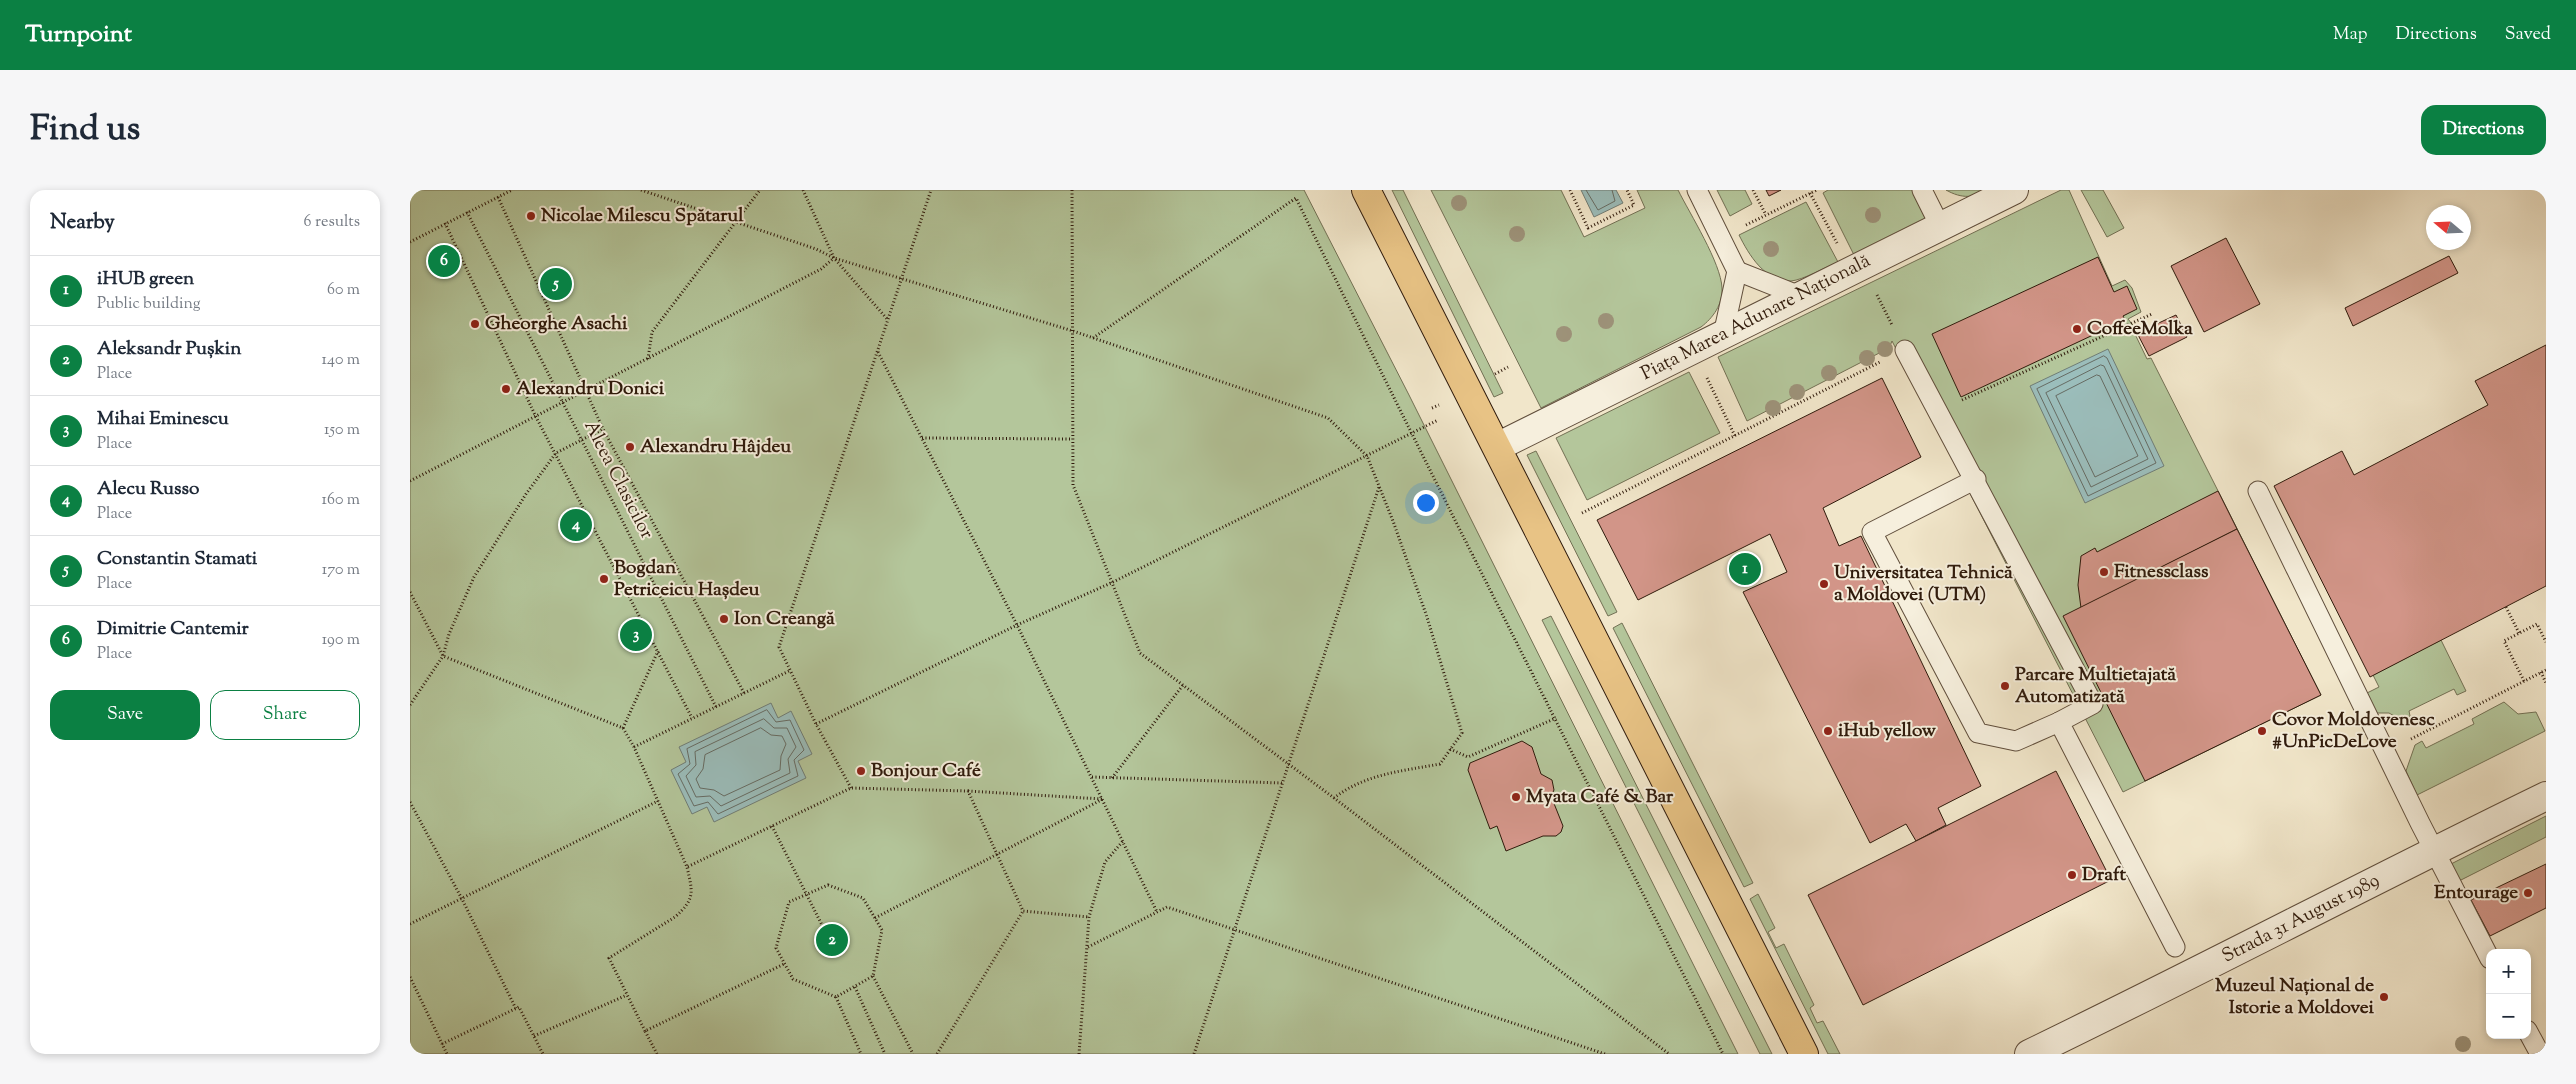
<!DOCTYPE html>
<meta charset="utf-8">
<style>
:root{--surface:#fff;--page:#f6f6f7;--text:#1f2937;--muted:#747a83;--line:#e0e1e3;--accent:#0b8043}
body{margin:0;font-family:"Sorts Mill Goudy",serif;background:var(--page);color:var(--text)}
.controls{position:absolute;right:15px;bottom:15px;display:grid;overflow:hidden;border-radius:10px;box-shadow:0 2px 8px #0003}
.controls button{width:45px;height:45px;display:grid;place-items:center;padding:0;border:0;border-bottom:1px solid var(--line);background:var(--surface);color:var(--text);font:25px sans-serif}
.compass{position:absolute;left:2016px;top:15px;width:45px;height:45px;border-radius:50%;background:var(--surface);box-shadow:0 2px 8px #0003;rotate:289deg}
.you{position:absolute;left:1015px;top:312px;width:18px;height:18px;margin:-12px;border:4px solid #fff;border-radius:50%;background:#1a73e8;box-shadow:0 0 0 8px #1a73e833}
.badge{display:grid;place-items:center;width:32px;height:32px;border-radius:50%;background:var(--accent);color:#fff;font-size:16px;font-weight:700}
.pin{position:absolute;translate:-50% -50%;border:2px solid #fff;box-shadow:0 1px 5px #0006}
.list{margin:0;padding:0;list-style:none}
h2{display:flex;justify-content:space-between;align-items:center;height:65px;margin:0;padding:0 20px;font-size:21px}
h2 small{font-size:16px;font-weight:400;color:var(--muted)}
.list li{display:grid;grid-template-columns:32px 1fr auto;gap:15px;align-items:center;box-sizing:border-box;height:70px;padding:0 20px;border-top:1px solid var(--line)}
.list b{display:block;font-size:19px;white-space:nowrap}
.list p{margin:0;font-size:16px;white-space:nowrap;color:var(--muted)}
.list em{font-size:16px;font-style:normal;color:var(--muted)}
.actions{display:flex;gap:10px;padding:15px 20px}
.actions a{flex:1;padding:11px 0;border:1px solid var(--accent);border-radius:15px;text-align:center;font-size:18px;color:var(--accent)}
.actions .main{background:var(--accent);color:#fff}
.map{position:relative;flex:none;width:2136px;height:864px;overflow:hidden;border-radius:15px}
header{display:flex;align-items:center;gap:30px;box-sizing:border-box;height:70px;padding:0 25px;background:var(--accent);color:#fff}
header strong{font-size:24px}
nav{display:flex;gap:28px;margin-inline-start:auto;font-size:18px}
.intro{display:flex;align-items:center;justify-content:space-between;box-sizing:border-box;height:120px;padding:0 30px}
h1{margin:0;font-size:35px}
.button{padding:12px 22px;border-radius:15px;background:var(--accent);color:#fff;font-size:18px;font-weight:700}
main{display:flex;gap:30px;padding:0 30px}
aside{flex:1;background:var(--surface);border-radius:15px;box-shadow:0 2px 8px #0003}
.map>svg:first-child{display:block}
</style>
<header>
<strong>Turnpoint</strong>
<nav><a>Map</a><a>Directions</a><a>Saved</a></nav>
</header>
<div class="intro"><h1>Find us</h1><a class="button">Directions</a></div>
<main>
<aside>
<h2>Nearby<small>6 results</small></h2>
<ul class="list">
<li><span class="badge">1</span><div><b>iHUB green</b><p>Public building</p></div><em>60 m</em></li>
<li><span class="badge">2</span><div><b>Aleksandr Pușkin</b><p>Place</p></div><em>140 m</em></li>
<li><span class="badge">3</span><div><b>Mihai Eminescu</b><p>Place</p></div><em>150 m</em></li>
<li><span class="badge">4</span><div><b>Alecu Russo</b><p>Place</p></div><em>160 m</em></li>
<li><span class="badge">5</span><div><b>Constantin Stamati</b><p>Place</p></div><em>170 m</em></li>
<li><span class="badge">6</span><div><b>Dimitrie Cantemir</b><p>Place</p></div><em>190 m</em></li>
</ul>
<div class="actions"><a class="main">Save</a><a>Share</a></div>
</aside>
<div class="map">
<svg width="2136" height="864" viewBox="0 0 2136 864">
<rect width="100%" height="100%" fill="#f1e6ca"/>
<filter id="stains"><feTurbulence type="fractalNoise" baseFrequency=".004" numOctaves="4"/><feColorMatrix values="0 0 0 0 .2 0 0 0 0 .09 0 0 0 0 .02 0 0 0 .5 -.17"/></filter>
<radialGradient id="worn" r=".72"><stop offset=".6" stop-color="#630" stop-opacity="0"/><stop offset="1" stop-color="#630" stop-opacity=".3"/></radialGradient>
<!-- green -->
<g fill="#b4c69b" stroke="#727054">
<path d="M 0,0 L 894,0 L 999,205 L 1328,864 L 0,864 Z"/>
<path d="M 982,0 L 993,0 L 1093,203 L 1084,207 Z"/>
<path d="M 1021,0 L 1151,0 L 1174,47 L 1235,18 L 1227,0 L 1268,0 C 1280,24 1311,73 1312,98 C 1313,114 1303,128 1291,137 L 1131,218 Z"/>
<path d="M 1307,0 L 1335,0 L 1342,14 L 1320,26 Z"/>
<path d="M 1418,0 L 1503,0 L 1518,31 L 1445,67 L 1413,3 Z"/>
<path d="M 1536,0 L 1580,0 C 1564,8 1552,9 1536,0 Z"/>
<path d="M 1651,0 L 1659,0 L 1702,96 L 1715,90 L 1722,98 L 1731,122 L 1718,129 L 1727,140 L 1724,142 L 1737,169 L 1741,168 L 1911,505 L 1713,602 L 1482,151 L 1479,158 L 1337,231 L 1308,167 Z"/>
<path d="M 1671,0 L 1693,0 L 1714,38 L 1697,47 Z"/>
<path d="M 1396,12 L 1428,72 C 1416,77 1393,90 1381,91 C 1355,92 1339,65 1329,45 Z"/>
<path d="M 1279,182 L 1310,243 L 1177,310 L 1146,248 Z"/>
<path d="M 1126,261 L 1207,422 L 1198,426 L 1117,265 Z"/>
<path d="M 1141,426 L 1362,864 L 1350,864 L 1132,430 Z"/>
<path d="M 1212,433 L 1343,693 L 1334,697 L 1203,438 Z"/>
<path d="M 2031,450 L 2056,501 L 2047,505 L 2044,499 L 1999,521 L 2000,526 L 1993,531 L 1979,523 L 1966,523 L 1957,503 L 1969,497 L 1963,485 Z"/>
<path d="M 2094,512 L 2108,524 L 2126,522 L 2135,541 L 2007,605 L 1996,581 L 2005,555 L 2012,551 L 2016,558 L 2064,534 L 2062,529 Z"/>
<path d="M 2136,626 L 2136,647 L 2047,692 L 2039,675 Z"/>
<path d="M 1348,704 L 1365,738 L 1358,742 L 1366,758 L 1374,754 L 1404,815 L 1400,818 L 1407,833 L 1413,831 L 1430,864 L 1418,864 L 1340,709 Z"/>
</g>
<!-- water -->
<g fill="#9bbebc" stroke="#707d76">
<path d="M 1171,0 L 1206,0 L 1213,13 L 1184,27 Z"/>
<path d="M 1698,159 L 1754,276 L 1675,313 L 1620,196 Z"/>
<path d="M 361,513 L 368,528 L 381,521 L 402,564 L 388,571 L 396,588 L 304,632 L 297,617 L 282,624 L 261,580 L 276,572 L 269,557 Z"/>
</g>
<g fill="none" stroke-linecap="round" stroke-linejoin="round">
<!-- shore -->
<g stroke="#666c64" stroke-width="1">
<path d="M 1176,0 L 1188,20 L 1205,11 L 1202,0"/>
<path d="M 1694,166 L 1697,168 L 1746,273 L 1678,306 L 1627,199 Z"/>
<path d="M 1691,175 L 1694,176 L 1738,269 L 1681,297 L 1636,203 Z"/>
<path d="M 1687,185 L 1690,186 L 1728,266 L 1685,287 L 1646,206 Z"/>
<path d="M 357,520 L 366,532 L 380,530 L 394,560 L 384,570 L 388,586 L 308,624 L 298,612 L 284,616 L 268,584 L 280,574 L 277,559 Z"/>
<path d="M 354,529 L 364,538 L 377,538 L 386,557 L 378,569 L 380,583 L 311,616 L 300,606 L 286,607 L 276,586 L 286,575 L 285,562 Z"/>
<path d="M 351,538 L 361,545 L 372,546 L 376,554 L 371,566 L 370,580 L 314,606 L 304,600 L 290,598 L 286,589 L 293,579 L 295,565 Z"/>
</g>
</g>
<!-- building -->
<g fill="#d29588" stroke="#301b0c">
<path d="M 1356,0 L 1371,0 L 1359,6 Z"/>
<path d="M 1816,48 L 1850,114 L 1794,142 L 1761,76 Z"/>
<path d="M 2039,66 L 2048,83 L 1943,136 L 1935,118 Z"/>
<path d="M 1688,67 L 1704,102 L 1717,96 L 1727,119 L 1713,126 L 1715,130 L 1551,207 L 1522,144 Z"/>
<path d="M 1766,125 L 1777,147 L 1739,166 L 1727,143 Z"/>
<path d="M 2136,155 L 2136,396 L 1960,487 L 1864,296 L 1932,261 L 1944,285 L 2078,215 L 2065,191 Z"/>
<path d="M 1472,188 L 1511,267 L 1413,318 L 1429,356 L 1451,346 L 1571,596 L 1528,618 L 1536,635 L 1506,651 L 1496,634 L 1460,653 L 1333,402 L 1377,382 L 1360,344 L 1228,410 L 1187,330 Z"/>
<path d="M 1808,301 L 1827,339 L 1671,418 L 1668,395 L 1671,366 L 1685,358 L 1687,362 Z"/>
<path d="M 1827,339 L 1911,505 L 1735,591 L 1653,426 Z"/>
<path d="M 1112,551 L 1122,557 L 1131,584 L 1142,590 L 1144,600 L 1141,606 L 1153,636 L 1151,642 L 1146,646 L 1133,646 L 1096,661 L 1087,636 L 1080,639 L 1058,580 L 1060,573 Z"/>
<path d="M 1646,581 L 1701,690 L 1453,815 L 1398,705 Z"/>
<path d="M 2136,674 L 2136,718 L 2080,746 L 2061,710 Z"/>
</g>
<g fill="none" stroke-linecap="round" stroke-linejoin="round">
<defs>
<g id="lane">
<path d="M 1287,0 L 1327,81 L 1313,145"/>
<path d="M 1512,0 L 1530,36"/>
<path d="M 1327,81 L 1390,106"/>
<path d="M 1495,160 L 1683,514 L 1649,532 L 1765,757"/>
<path d="M 1566,289 L 1462,342 L 1568,543 L 1606,551 L 1649,532"/>
<path d="M 1848,301 L 2010,633 L 2080,769"/>
<path d="M 2117,840 L 2130,864"/>
</g>
<g id="street">
<path d="M 1087,257 L 1604,0"/>
<path d="M 1619,864 C 1793,780 1963,690 2136,606"/>
</g>
<path id="primary" d="M 956,0 L 1394,864"/>
</defs>
<!-- lane casing -->
<use href="#lane" stroke="#604e3c" stroke-width="21"/>
<!-- street casing -->
<use href="#street" stroke="#604e3c" stroke-width="30"/>
<!-- primary casing -->
<use href="#primary" stroke="#301b0c" stroke-width="30"/>
<!-- path -->
<g stroke="#301b0c" stroke-width="3" stroke-dasharray="1 2.5" stroke-linecap="butt">
<path d="M 231,0 L 406,59 L 424,68 L 663,141 L 918,228 L 957,266 L 983,331 L 1017,427 L 1052,543 L 1030,574 C 992,581 955,584 924,608"/>
<path d="M 393,0 L 424,68 L 478,130"/>
<path d="M 662,0 L 663,295 L 730,463 L 924,608 L 1259,864"/>
<path d="M 1160,0 L 1178,38 L 1224,15 L 1217,0"/>
<path d="M 1343,0 L 1356,25"/>
<path d="M 1400,3 L 1427,53"/>
<path d="M 88,7 L 193,239 L 334,503"/>
<path d="M 57,22 L 306,517"/>
<path d="M 35,33 L 125,225 L 282,528"/>
<path d="M 1336,35 L 1407,0"/>
<path d="M 0,52 L 102,0"/>
<path d="M 1467,105 L 1482,135"/>
<path d="M 683,148 L 886,8 C 1025,295 1171,578 1313,864"/>
<path d="M 468,162 L 607,435 L 747,722"/>
<path d="M 238,169 L 242,142 L 350,0"/>
<path d="M 1085,184 L 1098,177"/>
<path d="M 1297,188 L 1325,246"/>
<path d="M 1552,210 L 1742,124"/>
<path d="M 1022,218 L 1029,215"/>
<path d="M 512,248 L 662,249"/>
<path d="M 0,291 L 411,79 L 424,68"/>
<path d="M 1172,323 L 1470,172"/>
<path d="M 0,402 L 33,466 L 213,538 L 224,557 L 277,677 L 441,598 L 558,601 L 613,721 L 679,727"/>
<path d="M 2096,417 L 2109,443"/>
<path d="M 2131,482 L 2136,493"/>
<path d="M 2114,491 L 2094,451 L 2127,434 L 2136,452"/>
<path d="M 0,515 L 33,466 L 39,444 L 64,387 L 116,304 L 146,263 L 193,239"/>
<path d="M 406,534 L 607,435 L 701,393 L 1028,230"/>
<path d="M 213,538 L 248,461"/>
<path d="M 2001,549 L 2136,480"/>
<path d="M 224,557 L 379,481"/>
<path d="M 1040,559 L 1058,567 L 1146,528"/>
<path d="M 682,587 L 872,593"/>
<path d="M 702,588 L 773,495"/>
<path d="M 441,598 L 406,534 L 369,457 L 521,0"/>
<path d="M 558,601 L 692,609"/>
<path d="M 0,612 L 52,709 L 106,819"/>
<path d="M 362,636 L 417,745"/>
<path d="M 418,695 L 453,708 L 472,740 L 463,786 L 426,807 L 383,789 L 366,758 L 379,712 Z"/>
<path d="M 465,728 L 693,609"/>
<path d="M 0,734 L 248,611"/>
<path d="M 678,757 L 757,717 L 1195,864"/>
<path d="M 463,786 L 503,864"/>
<path d="M 0,787 L 37,864"/>
<path d="M 445,797 L 475,864"/>
<path d="M 426,807 L 451,864"/>
<path d="M 235,841 L 199,768 L 265,727 C 285,709 283,703 277,677"/>
<path d="M 124,846 L 217,805"/>
<path d="M 32,854 L 109,817 L 133,864"/>
<path d="M 247,864 L 235,841 L 374,774"/>
<path d="M 527,864 L 613,721"/>
<path d="M 669,864 L 679,727 L 695,672 L 713,651"/>
<path d="M 784,864 L 969,297"/>
</g>
<!-- lane -->
<use href="#lane" stroke="#f6efdd" stroke-width="19"/>
<!-- street -->
<use href="#street" stroke="#f6efdd" stroke-width="28"/>
<!-- primary -->
<use href="#primary" stroke="#e8c385" stroke-width="28"/>
</g>
<!-- trees -->
<g fill="#9d9279">
<circle cx="1049" cy="13" r="8"/>
<circle cx="1463" cy="25" r="8"/>
<circle cx="1107" cy="44" r="8"/>
<circle cx="1361" cy="59" r="8"/>
<circle cx="1196" cy="131" r="8"/>
<circle cx="1154" cy="144" r="8"/>
<circle cx="1475" cy="159" r="8"/>
<circle cx="1457" cy="168" r="8"/>
<circle cx="1419" cy="183" r="8"/>
<circle cx="1387" cy="202" r="8"/>
<circle cx="1363" cy="218" r="8"/>
<circle cx="2053" cy="854" r="8"/>
</g>
<!-- markers -->
<g fill="#8f2418" stroke="#f6efdd" stroke-width="2">
<circle cx="121" cy="26" r="5"/>
<circle cx="65" cy="134" r="5"/>
<circle cx="1667" cy="139" r="5"/>
<circle cx="96" cy="199" r="5"/>
<circle cx="220" cy="257" r="5"/>
<circle cx="1694" cy="382" r="5"/>
<circle cx="194" cy="389" r="5"/>
<circle cx="1414" cy="394" r="5"/>
<circle cx="314" cy="429" r="5"/>
<circle cx="1595" cy="496" r="5"/>
<circle cx="1418" cy="541" r="5"/>
<circle cx="1852" cy="541" r="5"/>
<circle cx="451" cy="581" r="5"/>
<circle cx="1106" cy="607" r="5"/>
<circle cx="1662" cy="685" r="5"/>
<circle cx="2118" cy="703" r="5"/>
<circle cx="1974" cy="807" r="5"/>
</g>
<g text-anchor="middle" dominant-baseline="central" stroke-width="4" stroke-linejoin="round" paint-order="stroke">
<!-- poi labels -->
<g font-size="19" font-weight="bold" fill="#301b0c" stroke="#f6efdd" text-anchor="start">
<text x="131" y="26">Nicolae Milescu Spătarul</text>
<text x="75" y="134">Gheorghe Asachi</text>
<text x="1677" y="139">CoffeeMolka</text>
<text x="106" y="199">Alexandru Donici</text>
<text x="230" y="257">Alexandru Hâjdeu</text>
<text x="204" y="378">Bogdan<tspan x="204" dy="22">Petriceicu Hașdeu</tspan></text>
<text x="1704" y="382">Fitnessclass</text>
<text x="1424" y="383">Universitatea Tehnică<tspan x="1424" dy="22">a Moldovei (UTM)</tspan></text>
<text x="324" y="429">Ion Creangă</text>
<text x="1605" y="485">Parcare Multietajată<tspan x="1605" dy="22">Automatizată</tspan></text>
<text x="1862" y="530">Covor Moldovenesc<tspan x="1862" dy="22">#UnPicDeLove</tspan></text>
<text x="1428" y="541">iHub yellow</text>
<text x="461" y="581">Bonjour Café</text>
<text x="1116" y="607">Myata Café &amp; Bar</text>
<text x="1672" y="685">Draft</text>
<text x="2108" y="703" text-anchor="end">Entourage</text>
<text x="1964" y="796" text-anchor="end">Muzeul Național de<tspan x="1964" dy="22">Istorie a Moldovei</tspan></text>
</g>
<!-- street labels -->
<g font-size="19" fill="#301b0c" stroke="#f6efdd">
<text transform="translate(1346 128) rotate(-27)">Piața Marea Adunare Națională</text>
<text transform="translate(208 290) rotate(63)">Aleea Clasicilor</text>
<text transform="translate(1891 729) rotate(-27)">Strada 31 August 1989</text>
</g>
</g>
<rect width="100%" height="100%" filter="url(#stains)"/>
<rect width="100%" height="100%" fill="url(#worn)"/>
</svg>
<div class="controls">
<button>+</button>
<button>−</button>
</div>
<svg class="compass" viewBox="-18 -18 36 36"><path d="M0-13l5 13h-10z" fill="#e53935"/><path d="M0 13l5-13h-10z" fill="#747a83"/></svg>
<div class="you"></div>
<div class="pin badge" style="left:1335px;top:379px">1</div>
<div class="pin badge" style="left:422px;top:750px">2</div>
<div class="pin badge" style="left:226px;top:445px">3</div>
<div class="pin badge" style="left:166px;top:335px">4</div>
<div class="pin badge" style="left:146px;top:94px">5</div>
<div class="pin badge" style="left:34px;top:71px">6</div>
</div>
</main>
